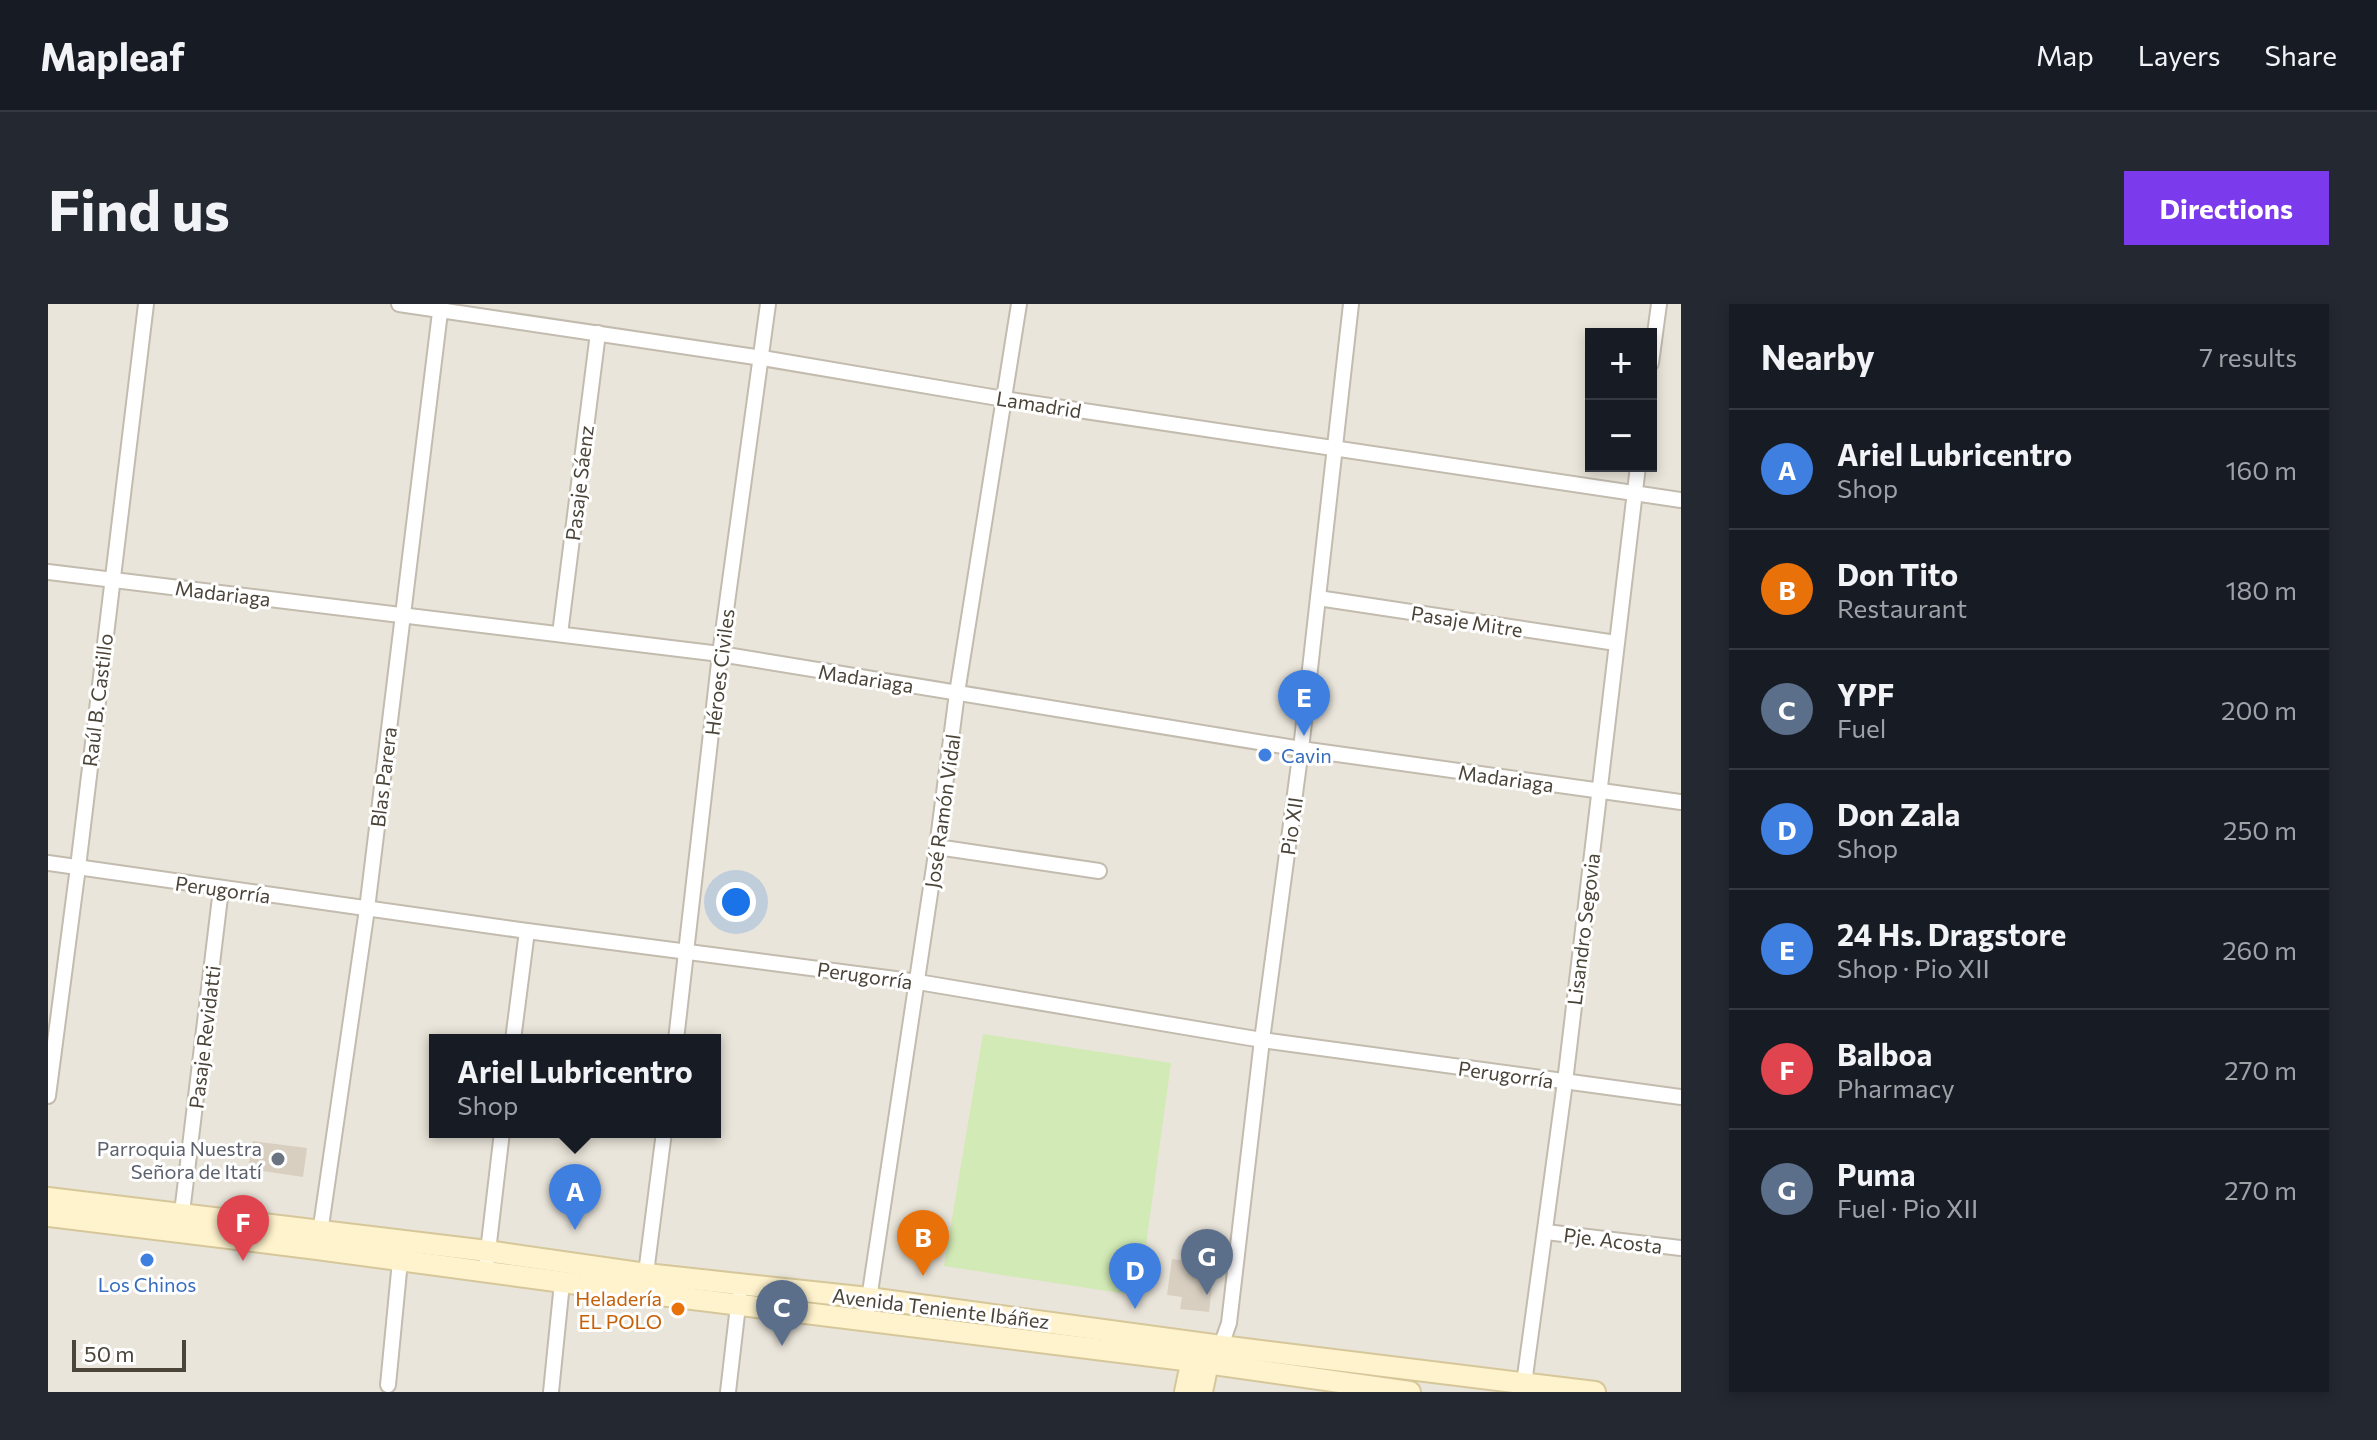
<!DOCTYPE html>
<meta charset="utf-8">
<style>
:root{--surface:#171b24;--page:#242831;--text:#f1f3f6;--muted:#9ea1a6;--line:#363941;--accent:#7c3aed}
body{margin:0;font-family:Commissioner,sans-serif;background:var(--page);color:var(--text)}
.controls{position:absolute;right:24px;top:24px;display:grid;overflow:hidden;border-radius:0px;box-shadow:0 4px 12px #0003}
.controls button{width:72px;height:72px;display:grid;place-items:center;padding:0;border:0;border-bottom:2px solid var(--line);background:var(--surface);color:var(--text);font:40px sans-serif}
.scale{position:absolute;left:24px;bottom:20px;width:114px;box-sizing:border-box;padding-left:8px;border:4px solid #4b4439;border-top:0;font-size:22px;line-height:28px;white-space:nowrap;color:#4b4439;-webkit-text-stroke:6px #fff;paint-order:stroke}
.you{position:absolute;left:688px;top:598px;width:28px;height:28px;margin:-20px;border:6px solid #fff;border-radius:50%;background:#1a73e8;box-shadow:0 0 0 12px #1a73e833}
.badge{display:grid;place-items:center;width:52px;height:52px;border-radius:50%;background:var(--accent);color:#fff;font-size:26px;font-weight:700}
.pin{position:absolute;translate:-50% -66px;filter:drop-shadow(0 2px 4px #0008)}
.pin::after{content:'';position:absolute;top:42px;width:28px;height:24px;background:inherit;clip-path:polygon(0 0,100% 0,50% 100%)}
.popup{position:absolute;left:381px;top:730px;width:292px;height:104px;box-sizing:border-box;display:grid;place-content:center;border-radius:0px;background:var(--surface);filter:drop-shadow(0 2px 6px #0005);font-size:26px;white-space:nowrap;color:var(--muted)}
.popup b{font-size:30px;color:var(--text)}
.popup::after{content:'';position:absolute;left:50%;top:100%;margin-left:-16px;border:16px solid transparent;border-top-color:var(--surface)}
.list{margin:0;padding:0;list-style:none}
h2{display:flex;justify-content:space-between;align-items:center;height:104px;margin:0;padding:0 32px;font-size:34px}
h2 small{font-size:26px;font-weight:400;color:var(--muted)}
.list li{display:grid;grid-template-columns:52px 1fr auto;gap:24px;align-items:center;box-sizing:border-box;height:120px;padding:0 32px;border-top:2px solid var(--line)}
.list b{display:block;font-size:30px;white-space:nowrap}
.list p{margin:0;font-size:26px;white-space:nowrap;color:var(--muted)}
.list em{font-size:26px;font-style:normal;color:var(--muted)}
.map{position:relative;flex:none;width:1633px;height:1088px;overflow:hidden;border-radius:0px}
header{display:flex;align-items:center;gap:48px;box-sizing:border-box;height:112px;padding:0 40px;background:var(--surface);border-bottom:2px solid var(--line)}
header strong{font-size:38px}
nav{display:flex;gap:44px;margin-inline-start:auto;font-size:28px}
.intro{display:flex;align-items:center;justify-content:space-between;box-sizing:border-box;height:192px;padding:0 48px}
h1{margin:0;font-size:56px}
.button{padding:20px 36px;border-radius:0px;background:var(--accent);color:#fff;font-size:28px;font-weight:700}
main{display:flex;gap:48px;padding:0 48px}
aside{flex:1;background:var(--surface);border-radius:0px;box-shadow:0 4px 12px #0003}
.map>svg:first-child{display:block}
</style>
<header>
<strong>Mapleaf</strong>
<nav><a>Map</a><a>Layers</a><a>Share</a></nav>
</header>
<div class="intro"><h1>Find us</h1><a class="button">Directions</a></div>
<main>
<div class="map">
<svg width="1633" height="1088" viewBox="0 0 1633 1088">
<rect width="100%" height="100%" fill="#f6f3ec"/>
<!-- residential -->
<path fill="#eae5da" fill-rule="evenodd" d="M 0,0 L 1633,0 L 1633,1088 L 0,1088 ZM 1543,30 L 1603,30 L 1603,162 L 1543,162 ZM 387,736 L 667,736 L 667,828 L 387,828 Z"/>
<!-- green -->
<path fill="#d2eab5" d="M 935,730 L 1123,759 L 1091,992 L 896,962 Z"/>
<!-- building -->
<g fill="#d8cfc1">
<path d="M 205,837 L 259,844 L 255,873 L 200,865 Z"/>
<path d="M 1144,946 L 1168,948 L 1161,1008 L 1132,1005 L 1134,993 L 1119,991 L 1124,955 L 1142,957 Z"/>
</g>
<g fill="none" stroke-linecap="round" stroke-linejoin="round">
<defs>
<g id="minor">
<path d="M 351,0 L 714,54 L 956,95 L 1633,196"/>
<path d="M 1603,59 L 1611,0"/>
<path d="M 0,268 L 672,350 L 1253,445 L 1633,498"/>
<path d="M 1270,294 L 1568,339"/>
<path d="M 512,330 L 550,29"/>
<path d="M 889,543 L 1051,567"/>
<path d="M 0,559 L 479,627 L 870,678 L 1214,736 L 1633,793"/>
<path d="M 465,736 L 479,627"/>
<path d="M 628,736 L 672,350 L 720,0"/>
<path d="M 0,792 L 30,563 L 98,0"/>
<path d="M 133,917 L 173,585"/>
<path d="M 1498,928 L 1633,944"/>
<path d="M 271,936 L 319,605 L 393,0"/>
<path d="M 439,956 L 454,828"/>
<path d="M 597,977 L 616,828"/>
<path d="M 818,1015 L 889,543 L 909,389 L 971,0"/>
<path d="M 1173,1042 L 1181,1019 L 1214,736 L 1253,445 L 1303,0"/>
<path d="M 340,1081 L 352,957"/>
<path d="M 1475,1087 L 1517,778 L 1590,162"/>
<path d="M 503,1088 L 514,979"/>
<path d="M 680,1088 L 691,993"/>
</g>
<g id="secondary">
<path d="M 0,894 L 439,947 L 598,970 L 821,994 L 1173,1042 L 1547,1088"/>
<path d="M 0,912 L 269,945 L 596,989 L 1144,1057 L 1362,1088"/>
<path d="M 1137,1088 L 1146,1045"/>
<path d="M 1154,1088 L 1160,1059 L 1168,1048"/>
</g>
</defs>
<!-- minor casing -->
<use href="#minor" stroke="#c2bbae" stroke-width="18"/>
<!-- secondary casing -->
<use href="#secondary" stroke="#d6c79b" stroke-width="24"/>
<!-- minor -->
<use href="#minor" stroke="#fff" stroke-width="14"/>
<!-- secondary -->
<use href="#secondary" stroke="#fff3cd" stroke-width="20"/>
</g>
<!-- markers -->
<g fill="#3f7fe0" stroke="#fff" stroke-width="3">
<circle cx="1217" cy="451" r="8"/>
<circle cx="99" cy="956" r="8"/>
</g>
<circle fill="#6b7280" stroke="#fff" stroke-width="3" cx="230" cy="855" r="8"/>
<circle fill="#e8710a" stroke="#fff" stroke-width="3" cx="630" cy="1005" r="8"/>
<g text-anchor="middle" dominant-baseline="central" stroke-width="6" stroke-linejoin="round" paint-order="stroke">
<!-- street labels -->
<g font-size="20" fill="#4b4439" stroke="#fff">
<text transform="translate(991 100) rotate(9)">Lamadrid</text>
<text transform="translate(531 179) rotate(-83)">Pasaje Sáenz</text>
<text transform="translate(175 289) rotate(7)">Madariaga</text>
<text transform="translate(1419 317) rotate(9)">Pasaje Mitre</text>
<text transform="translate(671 368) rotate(-83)">Héroes Civiles</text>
<text transform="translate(818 374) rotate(9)">Madariaga</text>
<text transform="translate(49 396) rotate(-83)">Raúl B. Castillo</text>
<text transform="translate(335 473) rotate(-83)">Blas Parera</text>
<text transform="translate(1458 474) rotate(8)">Madariaga</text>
<text transform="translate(894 507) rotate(-82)">José Ramón Vidal</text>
<text transform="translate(1243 522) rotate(-82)">Pio XII</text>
<text transform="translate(175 585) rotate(8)">Perugorría</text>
<text transform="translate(1535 625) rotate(-83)">Lisandro Segovia</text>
<text transform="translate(817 671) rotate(8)">Perugorría</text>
<text transform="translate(156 733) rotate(-83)">Pasaje Revidatti</text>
<text transform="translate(1458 770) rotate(8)">Perugorría</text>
<text transform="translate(1565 936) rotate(7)">Pje. Acosta</text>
<text transform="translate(893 1004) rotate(7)">Avenida Teniente Ibáñez</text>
</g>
<!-- shop labels -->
<g font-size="20" fill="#366cbe" stroke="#fff" text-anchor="start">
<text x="1233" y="451">Cavin</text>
<text x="99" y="980" text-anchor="middle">Los Chinos</text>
</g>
<!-- worship labels -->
<g font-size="20" fill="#5b616d" stroke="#fff" text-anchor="end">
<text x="214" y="844">Parroquia Nuestra<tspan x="214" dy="23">Señora de Itatí</tspan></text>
</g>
<!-- food labels -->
<g font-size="20" fill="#c56008" stroke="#fff" text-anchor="end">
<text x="614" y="994">Heladería<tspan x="614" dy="23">EL POLO</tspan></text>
</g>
</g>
</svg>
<div class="controls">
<button>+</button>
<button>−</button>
</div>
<div class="scale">50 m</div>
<div class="you"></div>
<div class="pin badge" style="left:527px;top:926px;background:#3f7fe0">A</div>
<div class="popup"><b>Ariel Lubricentro</b>Shop</div>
<div class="pin badge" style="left:875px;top:972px;background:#e8710a">B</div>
<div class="pin badge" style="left:734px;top:1042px;background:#5c6f8a">C</div>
<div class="pin badge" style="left:1087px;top:1005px;background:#3f7fe0">D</div>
<div class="pin badge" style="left:1256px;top:432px;background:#3f7fe0">E</div>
<div class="pin badge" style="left:195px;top:957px;background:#e0444e">F</div>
<div class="pin badge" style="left:1159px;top:991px;background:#5c6f8a">G</div>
</div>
<aside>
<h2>Nearby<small>7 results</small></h2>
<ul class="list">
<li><span class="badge" style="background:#3f7fe0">A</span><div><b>Ariel Lubricentro</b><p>Shop</p></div><em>160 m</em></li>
<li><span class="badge" style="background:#e8710a">B</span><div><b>Don Tito</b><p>Restaurant</p></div><em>180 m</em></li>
<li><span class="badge" style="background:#5c6f8a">C</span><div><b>YPF</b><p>Fuel</p></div><em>200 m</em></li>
<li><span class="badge" style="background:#3f7fe0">D</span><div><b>Don Zala</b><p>Shop</p></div><em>250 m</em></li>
<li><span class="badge" style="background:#3f7fe0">E</span><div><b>24 Hs. Dragstore</b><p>Shop · Pio XII</p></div><em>260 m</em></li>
<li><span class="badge" style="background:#e0444e">F</span><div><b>Balboa</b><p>Pharmacy</p></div><em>270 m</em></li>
<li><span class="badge" style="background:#5c6f8a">G</span><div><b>Puma</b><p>Fuel · Pio XII</p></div><em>270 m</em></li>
</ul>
</aside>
</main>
